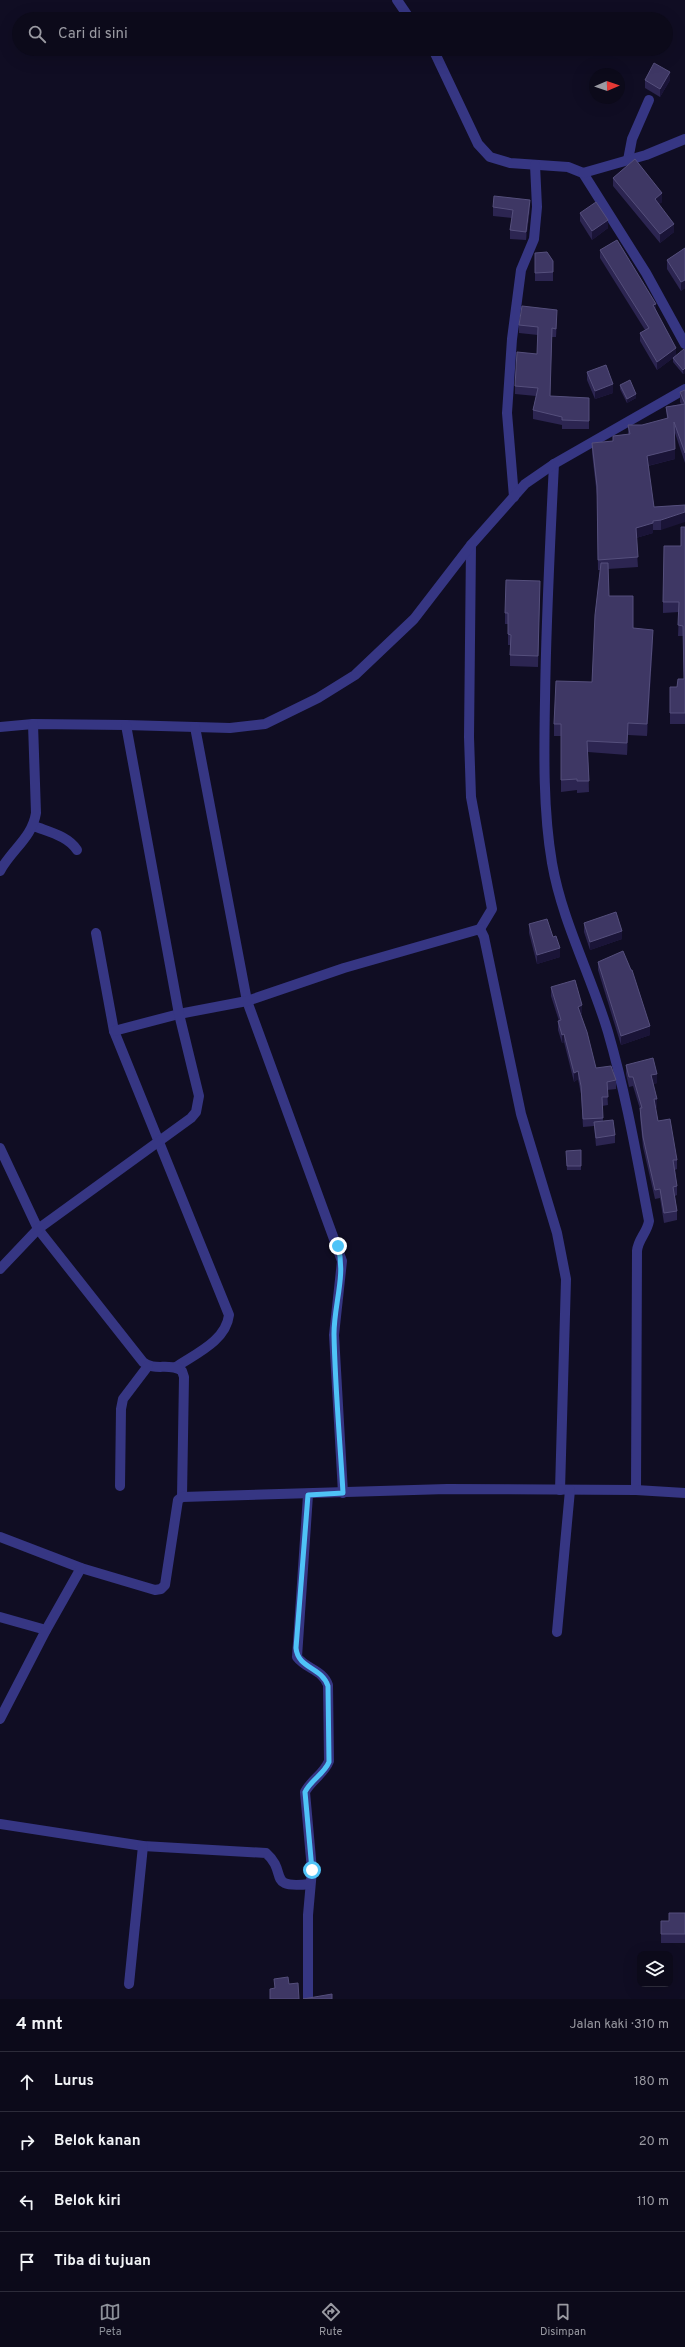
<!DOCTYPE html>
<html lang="id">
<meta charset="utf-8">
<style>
:root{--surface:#0c0a1a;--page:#1a1827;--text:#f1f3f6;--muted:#9a9aa2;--line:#2c2b39;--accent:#8c9099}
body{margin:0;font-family:Overpass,sans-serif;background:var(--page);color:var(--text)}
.controls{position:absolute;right:12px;bottom:12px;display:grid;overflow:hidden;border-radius:8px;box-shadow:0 4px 16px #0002}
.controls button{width:36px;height:36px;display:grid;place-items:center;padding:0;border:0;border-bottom:1px solid var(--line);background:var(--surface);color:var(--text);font:20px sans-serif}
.compass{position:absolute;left:589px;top:68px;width:36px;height:36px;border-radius:50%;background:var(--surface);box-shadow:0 4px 16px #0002;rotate:88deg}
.stop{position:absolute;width:12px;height:12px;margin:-9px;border:3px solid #4fc3f7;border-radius:50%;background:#fff}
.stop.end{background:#4fc3f7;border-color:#fff;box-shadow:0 1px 4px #0008}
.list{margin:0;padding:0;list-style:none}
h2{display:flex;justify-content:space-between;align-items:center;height:52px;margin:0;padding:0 16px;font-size:17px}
h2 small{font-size:13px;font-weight:400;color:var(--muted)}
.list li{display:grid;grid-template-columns:26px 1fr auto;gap:12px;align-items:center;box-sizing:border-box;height:60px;padding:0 16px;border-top:1px solid var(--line)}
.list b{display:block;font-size:15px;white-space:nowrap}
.list em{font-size:13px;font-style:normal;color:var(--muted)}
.icon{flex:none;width:22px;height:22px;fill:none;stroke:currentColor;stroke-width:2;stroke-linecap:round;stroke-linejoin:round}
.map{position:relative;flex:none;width:685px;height:1999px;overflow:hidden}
.search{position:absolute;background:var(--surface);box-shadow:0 4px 16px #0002;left:12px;right:12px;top:12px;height:44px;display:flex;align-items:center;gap:10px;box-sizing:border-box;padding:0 14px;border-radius:22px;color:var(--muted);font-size:15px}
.sheet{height:292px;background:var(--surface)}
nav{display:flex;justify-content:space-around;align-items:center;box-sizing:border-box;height:56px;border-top:1px solid var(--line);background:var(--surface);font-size:11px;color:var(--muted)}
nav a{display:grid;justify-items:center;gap:2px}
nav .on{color:var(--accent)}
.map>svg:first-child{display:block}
</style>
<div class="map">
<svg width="685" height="1999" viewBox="0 0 685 1999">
<rect width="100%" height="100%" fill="#100d23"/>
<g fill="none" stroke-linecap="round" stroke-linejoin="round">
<!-- street -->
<g stroke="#363683" stroke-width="10">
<path d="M 397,0 L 410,19"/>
<path d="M 433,49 L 478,144 L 490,157 L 510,163 L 568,167 L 583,173 L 646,273 L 685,344"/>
<path d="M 628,160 L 632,139 L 649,100"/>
<path d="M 583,173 L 646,155 L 685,139"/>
<path d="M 554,464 C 550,542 546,621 545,700 C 544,754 543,810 552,863 C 562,921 591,975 608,1032 C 626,1094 637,1158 649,1221 C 647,1233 638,1239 637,1251 L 636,1490"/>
<path d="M 514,497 L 507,413 L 512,339 L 521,270 L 534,239 L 537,207 L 535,165"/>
<path d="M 471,545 L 469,737 L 471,797 L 492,909 L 480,929"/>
<path d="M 0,727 L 33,724 L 126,725 L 230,728 L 265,724 L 318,698 L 355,675 L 414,619 L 471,545 L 525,484 L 554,464 L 685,389"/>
<path d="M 195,727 L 247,1001 L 342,1261 L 334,1335 L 343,1493"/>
<path d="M 34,826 C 49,832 68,836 77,850"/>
<path d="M 0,871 C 12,849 32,838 36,813 L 33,724"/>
<path d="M 96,933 L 114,1031 L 229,1315 C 226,1341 195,1354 176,1367"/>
<path d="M 114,1031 L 179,1014 L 247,1001 L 344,968 L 480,929 L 484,937 L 521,1114 L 557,1233 L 566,1279 L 560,1490"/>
<path d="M 0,1148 L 38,1229 L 143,1362 C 155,1372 169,1362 182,1371 L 184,1377 L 182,1497"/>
<path d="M 0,1269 L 38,1229 L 191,1118 L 196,1112 L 199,1096 L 179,1014 L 126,725"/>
<path d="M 120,1486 L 121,1409 L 123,1399 L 148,1366"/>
<path d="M 308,1495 L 297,1657 C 306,1669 323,1670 328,1685 L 329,1761 C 324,1774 311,1780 305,1792 L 312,1870 L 308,1915 L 308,1999"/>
<path d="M 0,1537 L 81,1568 L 155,1590 L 161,1589 L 165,1585 L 178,1500 L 182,1497 L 447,1489 L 636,1490 L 685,1493"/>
<path d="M 0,1617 L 46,1630"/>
<path d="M 557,1632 L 570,1490"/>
<path d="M 0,1719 L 46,1630 L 81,1568"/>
<path d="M 0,1824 L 143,1846 L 266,1853 C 289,1873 265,1889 310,1884"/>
<path d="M 129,1984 L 143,1846"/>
</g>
</g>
<!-- wall -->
<g fill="#2c2551">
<path d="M 645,80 L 670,80 L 660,97 L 645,88 Z"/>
<path d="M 613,178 L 662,202 L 659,204 L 674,232 L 660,243 L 613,186 Z"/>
<path d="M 493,207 L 530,208 L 526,240 L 510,239 L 510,230 L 512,218 L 493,216 Z"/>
<path d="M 580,213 L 608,228 L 592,240 L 580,221 Z"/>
<path d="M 685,248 L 685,288 L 681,291 L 667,269 L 667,260 Z"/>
<path d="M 600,250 L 656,310 L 676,356 L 685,351 L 685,373 L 683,374 L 673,362 L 673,358 L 657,370 L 640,341 L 640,333 L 645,330 L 600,258 Z"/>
<path d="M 535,253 L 553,261 L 553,281 L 535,281 Z"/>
<path d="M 557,318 L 556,337 L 552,337 L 550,396 L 589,398 L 589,429 L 562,429 L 562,425 L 533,419 L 533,410 L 536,396 L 515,394 L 515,386 L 537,354 L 538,335 L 519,333 L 519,325 Z"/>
<path d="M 587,372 L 613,393 L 595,399 L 587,380 Z"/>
<path d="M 620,385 L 636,398 L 627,403 L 620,389 Z"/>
<path d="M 685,390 L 685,463 L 675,433 L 675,459 L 648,466 L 654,507 L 685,505 L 661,530 L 653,530 L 653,533 L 636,538 L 638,567 L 608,569 L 609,596 L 633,628 L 653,641 L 647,736 L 628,735 L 627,755 L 588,752 L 589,792 L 577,793 L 577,790 L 561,792 L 561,736 L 554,736 L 554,724 L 592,682 L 600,570 L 598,570 L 597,496 L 592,453 L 592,443 L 613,441 L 613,436 L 628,434 L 628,425 L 642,425 L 667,419 L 666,407 L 681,404 L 680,402 L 680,392 Z"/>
<path d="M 685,527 L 685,724 L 670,724 L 670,687 L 677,687 L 684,679 L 683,636 L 678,636 L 679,612 L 663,613 L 663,587 L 681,546 Z"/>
<path d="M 540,581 L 538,667 L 510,666 L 510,645 L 508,645 L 508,624 L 505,624 L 505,613 Z"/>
<path d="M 584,923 L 622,939 L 590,950 L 584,932 Z"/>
<path d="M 529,924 L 553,937 L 560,957 L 537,964 L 529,933 Z"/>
<path d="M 598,962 L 631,970 L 650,1035 L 621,1045 L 598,970 Z"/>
<path d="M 551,987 L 582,1014 L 581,1014 L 596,1068 L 616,1080 L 616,1089 L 607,1090 L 608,1105 L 602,1106 L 603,1121 L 615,1135 L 615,1143 L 596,1146 L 594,1126 L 583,1127 L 581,1094 L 578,1079 L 574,1082 L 564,1042 L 562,1043 L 558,1030 L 558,1021 L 559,1021 L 551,996 Z"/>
<path d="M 626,1065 L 657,1083 L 653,1084 L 657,1108 L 655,1108 L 658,1121 L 677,1160 L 677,1169 L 675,1170 L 677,1186 L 677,1195 L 675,1196 L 677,1211 L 677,1220 L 664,1223 L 660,1198 L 655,1199 L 643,1147 L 640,1117 L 640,1109 L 633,1086 L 629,1087 L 626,1074 Z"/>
<path d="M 581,1150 L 581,1170 L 567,1170 L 566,1151 Z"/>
<path d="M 685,1913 L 685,1943 L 661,1943 L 661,1921 L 669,1921 Z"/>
</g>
<!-- shaded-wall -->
<g fill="#1a1437">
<path d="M 670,72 L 670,80 L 660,97 L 660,89 Z"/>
<path d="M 662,193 L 662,202 L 655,207 L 655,199 Z"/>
<path d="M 530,200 L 530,208 L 526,240 L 526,232 Z"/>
<path d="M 608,220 L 608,228 L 592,240 L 592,231 Z"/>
<path d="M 674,224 L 674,232 L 660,243 L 660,234 Z"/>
<path d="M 685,279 L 685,288 L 681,291 L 681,282 Z"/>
<path d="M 656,304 L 656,312 L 653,305 Z"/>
<path d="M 557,310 L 557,318 L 556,337 L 556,329 Z"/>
<path d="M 676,348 L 676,356 L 657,370 L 657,362 Z"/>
<path d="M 685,368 L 685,373 L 683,374 L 683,370 Z"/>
<path d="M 613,384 L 613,393 L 595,399 L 595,391 Z"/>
<path d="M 636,394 L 636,398 L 627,403 L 627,399 Z"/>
<path d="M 675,449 L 675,459 L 647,466 L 647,456 Z"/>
<path d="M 685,512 L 685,522 L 661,530 L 661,520 Z"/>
<path d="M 653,523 L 653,533 L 636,538 L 636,528 Z"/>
<path d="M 653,630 L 653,641 L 647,736 L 647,724 Z"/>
<path d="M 628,723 L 628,735 L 627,755 L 627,743 Z"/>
<path d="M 622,931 L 622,939 L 590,950 L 590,942 Z"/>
<path d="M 560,948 L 560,957 L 537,964 L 537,955 Z"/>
<path d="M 582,1005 L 582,1014 L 578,1015 L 578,1007 Z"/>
<path d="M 650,1026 L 650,1035 L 621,1045 L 621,1036 Z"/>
<path d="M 564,1034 L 564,1042 L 562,1043 L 562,1035 Z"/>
<path d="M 578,1071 L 578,1079 L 574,1082 L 574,1073 Z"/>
<path d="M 657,1074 L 657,1083 L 651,1085 L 651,1075 Z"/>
<path d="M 654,1099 L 657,1099 L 657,1108 L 654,1109 Z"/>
</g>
<!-- building -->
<g fill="#3e3764" stroke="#554f7c">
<path d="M 654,63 L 670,72 L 660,89 L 645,80 Z"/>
<path d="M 635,159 L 662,193 L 655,199 L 674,224 L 660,234 L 613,178 Z"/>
<path d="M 494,196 L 530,200 L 526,232 L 510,230 L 513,210 L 493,207 Z"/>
<path d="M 596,202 L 608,220 L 592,231 L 580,213 Z"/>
<path d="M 617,240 L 656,304 L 653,305 L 676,348 L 657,362 L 640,333 L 649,328 L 600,250 Z"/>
<path d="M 685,248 L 685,280 L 681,282 L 667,260 Z"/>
<path d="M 547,252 L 553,261 L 553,272 L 535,273 L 535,253 Z"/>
<path d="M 522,306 L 557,310 L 556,329 L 552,328 L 550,396 L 589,398 L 589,421 L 562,420 L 562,417 L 533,410 L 538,388 L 515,386 L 517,352 L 537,354 L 538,327 L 519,325 Z"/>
<path d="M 684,349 L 685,351 L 685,368 L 683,370 L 673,358 Z"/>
<path d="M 606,365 L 613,384 L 595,391 L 587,372 Z"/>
<path d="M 630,380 L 636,394 L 627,399 L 620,385 Z"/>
<path d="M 685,390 L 685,453 L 674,422 L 675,449 L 647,456 L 654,507 L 685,505 L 685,512 L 661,520 L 653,521 L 653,523 L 636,528 L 638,557 L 598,560 L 597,486 L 592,443 L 613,441 L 613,436 L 630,434 L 628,425 L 642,425 L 668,418 L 666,407 L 685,404 L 680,392 Z"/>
<path d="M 681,527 L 685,527 L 685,713 L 670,713 L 670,687 L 677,687 L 678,679 L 684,679 L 683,626 L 678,625 L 679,602 L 663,602 L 664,546 L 681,546 Z"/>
<path d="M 601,563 L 608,563 L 609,596 L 633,596 L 633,628 L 653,630 L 647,724 L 628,723 L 627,743 L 587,741 L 589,781 L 577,781 L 577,779 L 561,780 L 561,724 L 554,724 L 556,681 L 592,682 L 595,615 Z"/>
<path d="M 506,580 L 540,581 L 538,656 L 510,655 L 511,635 L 508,634 L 508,613 L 505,613 Z"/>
<path d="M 616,912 L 622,931 L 590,942 L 584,923 Z"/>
<path d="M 547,919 L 553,937 L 556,936 L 560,948 L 537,955 L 529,924 Z"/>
<path d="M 623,951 L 631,970 L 632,970 L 650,1026 L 621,1036 L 598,962 Z"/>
<path d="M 575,980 L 582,1005 L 578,1007 L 587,1032 L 596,1068 L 611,1066 L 616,1080 L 607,1082 L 608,1097 L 602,1097 L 603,1118 L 583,1119 L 581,1086 L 578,1071 L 574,1073 L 564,1034 L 562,1035 L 558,1021 L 561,1020 L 551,987 Z"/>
<path d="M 653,1058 L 657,1074 L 651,1075 L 657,1099 L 654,1099 L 658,1121 L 670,1119 L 677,1160 L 673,1160 L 677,1186 L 673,1187 L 677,1211 L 664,1213 L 660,1189 L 655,1190 L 643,1137 L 640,1108 L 642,1108 L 633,1077 L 629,1077 L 626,1065 Z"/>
<path d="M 613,1120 L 615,1135 L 596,1138 L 594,1122 Z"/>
<path d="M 581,1150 L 581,1166 L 567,1166 L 566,1151 Z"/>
<path d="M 669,1913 L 685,1913 L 685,1934 L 661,1934 L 661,1921 L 669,1921 Z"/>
<path d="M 288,1977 L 289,1984 L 298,1983 L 299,1999 L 270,1999 L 270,1989 L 275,1988 L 274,1979 Z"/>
<path d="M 332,1994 L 332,1999 L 303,1999 Z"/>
</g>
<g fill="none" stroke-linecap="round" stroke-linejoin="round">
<!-- route -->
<path stroke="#4fc3f7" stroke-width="5" d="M 312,1870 L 305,1792 C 311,1780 324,1774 329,1762 L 328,1686 C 322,1667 298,1669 296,1648 L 308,1495 L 343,1493 C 340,1440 335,1387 334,1334 C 334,1304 346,1276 338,1246"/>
</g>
</svg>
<div class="controls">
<button><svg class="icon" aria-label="layers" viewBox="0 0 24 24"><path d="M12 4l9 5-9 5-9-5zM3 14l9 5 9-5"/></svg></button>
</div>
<svg class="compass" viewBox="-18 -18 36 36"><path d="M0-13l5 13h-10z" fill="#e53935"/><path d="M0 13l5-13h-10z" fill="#9a9aa2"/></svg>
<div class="stop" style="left:312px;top:1870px"></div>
<div class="stop end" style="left:338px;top:1246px"></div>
<div class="search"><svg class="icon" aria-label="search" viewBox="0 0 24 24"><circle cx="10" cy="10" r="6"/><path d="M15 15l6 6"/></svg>Cari di sini</div>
</div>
<section class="sheet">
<h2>4 mnt<small>Jalan kaki · 310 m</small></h2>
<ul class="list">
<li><svg class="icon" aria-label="ahead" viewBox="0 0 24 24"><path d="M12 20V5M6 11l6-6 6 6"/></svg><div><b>Lurus</b></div><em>180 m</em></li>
<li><svg class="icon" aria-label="right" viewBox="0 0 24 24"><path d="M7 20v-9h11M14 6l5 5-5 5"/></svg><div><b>Belok kanan</b></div><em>20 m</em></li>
<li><svg class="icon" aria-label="left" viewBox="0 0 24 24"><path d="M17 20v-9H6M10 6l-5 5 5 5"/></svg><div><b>Belok kiri</b></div><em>110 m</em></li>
<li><svg class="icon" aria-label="arrive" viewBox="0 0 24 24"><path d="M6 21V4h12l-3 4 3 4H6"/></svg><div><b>Tiba di tujuan</b></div></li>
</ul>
</section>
<nav>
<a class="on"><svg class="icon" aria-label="map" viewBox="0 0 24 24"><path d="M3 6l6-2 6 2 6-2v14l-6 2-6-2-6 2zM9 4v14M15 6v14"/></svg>Peta</a>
<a><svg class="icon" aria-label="directions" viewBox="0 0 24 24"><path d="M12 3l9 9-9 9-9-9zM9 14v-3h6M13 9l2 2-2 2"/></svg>Rute</a>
<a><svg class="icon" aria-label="saved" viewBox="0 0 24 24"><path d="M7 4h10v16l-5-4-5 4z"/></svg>Disimpan</a>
</nav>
